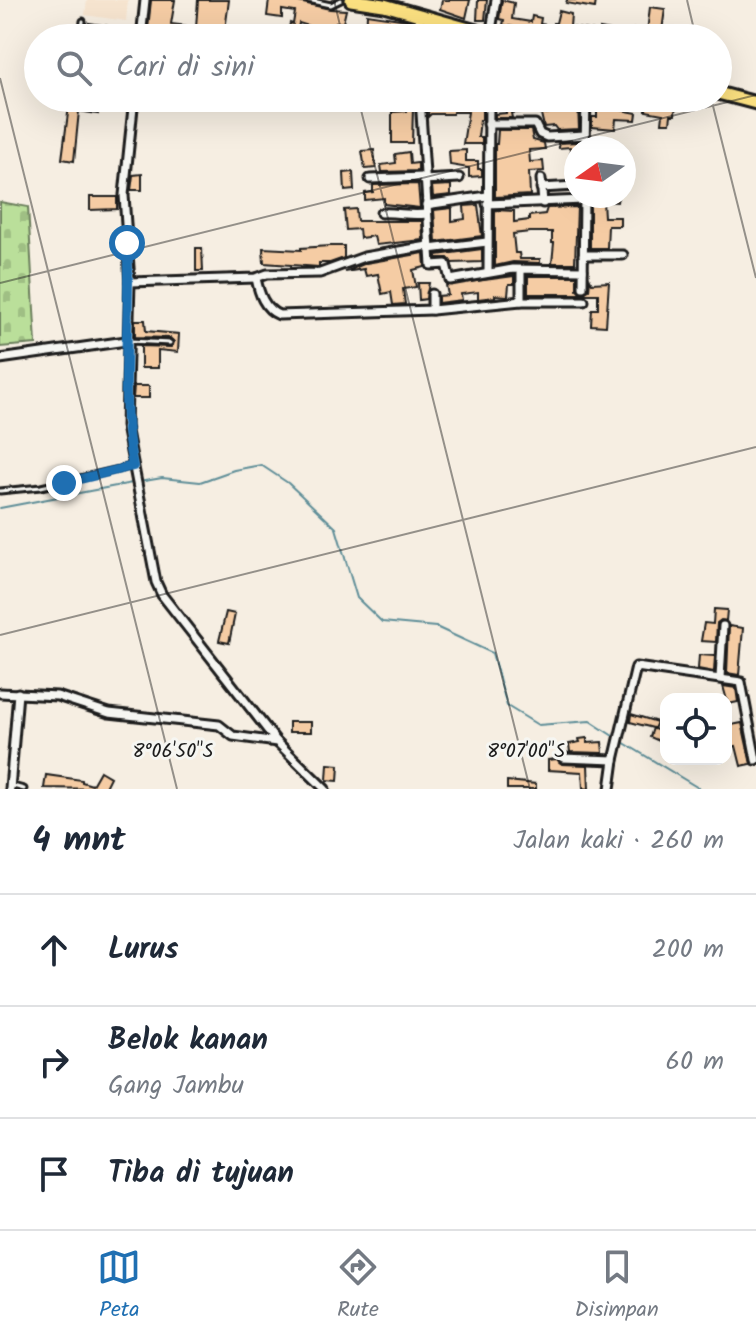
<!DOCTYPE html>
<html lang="id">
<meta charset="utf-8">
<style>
:root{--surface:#fff;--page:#f2f2f3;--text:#1f2937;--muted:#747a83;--line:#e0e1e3;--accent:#1f6fb2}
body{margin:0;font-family:Kalam,sans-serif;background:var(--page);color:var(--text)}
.controls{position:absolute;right:24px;bottom:24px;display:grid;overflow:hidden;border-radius:16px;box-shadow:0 8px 32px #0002}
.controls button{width:72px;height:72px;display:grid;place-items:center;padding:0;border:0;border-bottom:2px solid var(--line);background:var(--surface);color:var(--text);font:40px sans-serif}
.compass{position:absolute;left:564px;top:136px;width:72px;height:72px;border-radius:50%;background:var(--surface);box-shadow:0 8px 32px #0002;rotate:256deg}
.stop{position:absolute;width:24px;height:24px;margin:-18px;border:6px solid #1f6fb2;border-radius:50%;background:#fff}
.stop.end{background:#1f6fb2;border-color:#fff;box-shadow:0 2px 8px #0008}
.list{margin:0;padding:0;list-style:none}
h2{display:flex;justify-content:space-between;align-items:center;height:104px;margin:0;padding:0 32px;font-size:34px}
h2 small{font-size:26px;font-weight:400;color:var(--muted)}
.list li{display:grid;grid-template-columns:52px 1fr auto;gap:24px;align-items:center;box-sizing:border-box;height:112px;padding:0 32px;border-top:2px solid var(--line)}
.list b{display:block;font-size:30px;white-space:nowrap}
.list p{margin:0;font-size:26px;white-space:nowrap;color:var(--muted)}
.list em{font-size:26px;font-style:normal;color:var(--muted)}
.icon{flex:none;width:44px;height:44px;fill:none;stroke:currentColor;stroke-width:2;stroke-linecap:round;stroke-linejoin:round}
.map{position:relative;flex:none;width:756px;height:789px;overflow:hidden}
.search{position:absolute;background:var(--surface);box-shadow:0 8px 32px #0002;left:24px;right:24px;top:24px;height:88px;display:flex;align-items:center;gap:20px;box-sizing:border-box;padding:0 28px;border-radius:44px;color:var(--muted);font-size:30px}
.sheet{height:440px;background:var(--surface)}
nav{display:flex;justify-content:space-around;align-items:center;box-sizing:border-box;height:112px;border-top:2px solid var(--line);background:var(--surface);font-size:22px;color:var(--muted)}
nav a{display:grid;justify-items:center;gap:4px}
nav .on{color:var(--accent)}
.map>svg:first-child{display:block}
</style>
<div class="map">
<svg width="756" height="789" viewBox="0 0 756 789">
<defs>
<pattern id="cemetery-stones" width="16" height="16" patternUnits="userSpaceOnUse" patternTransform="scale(2)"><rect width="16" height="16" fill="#badf9a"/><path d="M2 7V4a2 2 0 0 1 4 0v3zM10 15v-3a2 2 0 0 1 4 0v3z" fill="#9fbf84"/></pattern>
</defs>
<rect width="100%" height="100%" fill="#f6eee2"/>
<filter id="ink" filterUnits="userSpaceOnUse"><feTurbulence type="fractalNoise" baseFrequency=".0125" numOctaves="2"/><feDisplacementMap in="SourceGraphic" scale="16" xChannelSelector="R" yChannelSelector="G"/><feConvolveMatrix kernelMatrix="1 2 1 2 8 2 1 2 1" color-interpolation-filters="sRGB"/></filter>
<g filter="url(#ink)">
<!-- built -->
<path fill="#f6e4cf" d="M 87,0 L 128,0 L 126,21 L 85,15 Z"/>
<!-- cemetery -->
<path fill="url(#cemetery-stones)" stroke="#6b7e5b" stroke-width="2" d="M 0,202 L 28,207 L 36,344 L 0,347 Z"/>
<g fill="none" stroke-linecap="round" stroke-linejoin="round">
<!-- stream -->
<g stroke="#5f8e98" stroke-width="2">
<path d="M 139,482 L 162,478 L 200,482 L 234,470 L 261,465 L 288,483 L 336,528 L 357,598 L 382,622 L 436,627 L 492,653 L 507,706 L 538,725 L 590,721 L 616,738"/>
<path d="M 0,508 L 132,483"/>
<path d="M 621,741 L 700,789"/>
</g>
</g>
<!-- building -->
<g fill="#f5cca4" stroke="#1c1c1c" stroke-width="2">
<path d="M 151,0 L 175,0 L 171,24 L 196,27 L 198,0 L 229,0 L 224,38 L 193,34 L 193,38 L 148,29 Z"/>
<path d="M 269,0 L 298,0 L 298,2 L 330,9 L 346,10 L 343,23 L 336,22 L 334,38 L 325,38 L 325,31 L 299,23 L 296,38 L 287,37 L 290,23 L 293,24 L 295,12 L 282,10 L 282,18 L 267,16 Z"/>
<path d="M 442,0 L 470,0 L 466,18 L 440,9 Z"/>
<path d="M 478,0 L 487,0 L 485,20 L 477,20 Z"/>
<path d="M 502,0 L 514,3 L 512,19 L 531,22 L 532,16 L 541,18 L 540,24 L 553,26 L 553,23 L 556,23 L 559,11 L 571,14 L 570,27 L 600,32 L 600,29 L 632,35 L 632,38 L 557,38 L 551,37 L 552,34 L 503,25 L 504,20 L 499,19 Z"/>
<path d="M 567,0 L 596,0 L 595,8 L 566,3 Z"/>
<path d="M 650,7 L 665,9 L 662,31 L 654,30 L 653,38 L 632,38 L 634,29 L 647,32 Z"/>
<path d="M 367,14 L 407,20 L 402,36 L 383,34 L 383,38 L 366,38 Z"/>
<path d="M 89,23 L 135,30 L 134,38 L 88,38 Z"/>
<path d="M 70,98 L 79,98 L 78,104 L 99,107 L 98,114 L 79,111 L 74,161 L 62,159 Z"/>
<path d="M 429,98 L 463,98 L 464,106 L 478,106 L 478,98 L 482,98 L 482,120 L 480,120 L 478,137 L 482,137 L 482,144 L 463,144 L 468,112 L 453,112 L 453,114 L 431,114 L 428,117 Z"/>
<path d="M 526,98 L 535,98 L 534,111 L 511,113 L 512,118 L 495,118 L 495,114 L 506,113 L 505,105 L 525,103 Z"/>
<path d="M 565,98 L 575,98 L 575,104 L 578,104 L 579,129 L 557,130 L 554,126 L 544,127 L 541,114 L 559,112 L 558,104 L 564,104 Z"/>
<path d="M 592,98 L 606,98 L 605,107 L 637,113 L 636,120 L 616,119 L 615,129 L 592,127 L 592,117 L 597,117 L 597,105 L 592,105 Z"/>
<path d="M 647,98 L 676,100 L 675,115 L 671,115 L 670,123 L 662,123 L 663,114 L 646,111 Z"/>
<path d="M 407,107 L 413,107 L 412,143 L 392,143 L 392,112 L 407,111 Z"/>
<path d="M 498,130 L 531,130 L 533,140 L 544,143 L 545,149 L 529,150 L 530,162 L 543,161 L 544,171 L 529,172 L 530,195 L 495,197 L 495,144 L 497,144 Z"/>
<path d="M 578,142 L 576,154 L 571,155 L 570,147 L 559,148 L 558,143 Z"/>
<path d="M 597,142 L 620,144 L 620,148 L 597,148 Z"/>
<path d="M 374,150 L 376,168 L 365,169 L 362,151 Z"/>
<path d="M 466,150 L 466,161 L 478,161 L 478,169 L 482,169 L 482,176 L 469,177 L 469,168 L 450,165 L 449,151 Z"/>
<path d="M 409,152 L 410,164 L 418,163 L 418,171 L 382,172 L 381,165 L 396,163 L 395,154 Z"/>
<path d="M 353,172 L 354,190 L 345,191 L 344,173 Z"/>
<path d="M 142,174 L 142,190 L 131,190 L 133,175 Z"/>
<path d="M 418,184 L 420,208 L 384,204 L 384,198 L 365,200 L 365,193 L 373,192 L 373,185 Z"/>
<path d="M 451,185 L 451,195 L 433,197 L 432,186 Z"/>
<path d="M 590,196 L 618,196 L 617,202 L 603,201 L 604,217 L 620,217 L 620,226 L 608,226 L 607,248 L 590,248 Z"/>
<path d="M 90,197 L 117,197 L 117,209 L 90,210 Z"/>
<path d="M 478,205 L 482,236 L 436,242 L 434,210 L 452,208 L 452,221 L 465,219 L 464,206 Z"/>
<path d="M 577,207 L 575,263 L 552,263 L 554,243 L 552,243 L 552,232 L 530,232 L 513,234 L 515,253 L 519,253 L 520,259 L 540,259 L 540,263 L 513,262 L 495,266 L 495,210 L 514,211 L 514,222 L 529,220 L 529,216 L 545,214 L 547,208 Z"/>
<path d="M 356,209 L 357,221 L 422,221 L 423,240 L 376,245 L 374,236 L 360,238 L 359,229 L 346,230 L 344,210 Z"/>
<path d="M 329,246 L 344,246 L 344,258 L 330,263 L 319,263 L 319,267 L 264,263 L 263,248 L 301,250 L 301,248 Z"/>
<path d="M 196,248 L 202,248 L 203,271 L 196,271 Z"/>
<path d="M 482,249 L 482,262 L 452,263 L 448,258 L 437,258 L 437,255 Z"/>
<path d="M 424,253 L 425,267 L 413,270 L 416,287 L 403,289 L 405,304 L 393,305 L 391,292 L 382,294 L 378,274 L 366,276 L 364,269 L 345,272 L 366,263 Z"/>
<path d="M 514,276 L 514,284 L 509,284 L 508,296 L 495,295 L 495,297 L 478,299 L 478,292 L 461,294 L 462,300 L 438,303 L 438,296 L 448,295 L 446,285 Z"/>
<path d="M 528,276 L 577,276 L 577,289 L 582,293 L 589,290 L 590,279 L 592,283 L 609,282 L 606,326 L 591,325 L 592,309 L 598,309 L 598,294 L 528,294 Z"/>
<path d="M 418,283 L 429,283 L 426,299 L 419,300 Z"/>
<path d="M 135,320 L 145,320 L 146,331 L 179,334 L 178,352 L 158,350 L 158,368 L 141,368 L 141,346 L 171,347 L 174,342 L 170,338 L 135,337 Z"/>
<path d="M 134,386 L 149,386 L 149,398 L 133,398 Z"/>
<path d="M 714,609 L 727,610 L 726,621 L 721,620 L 717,623 L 716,642 L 701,641 L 704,623 L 713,624 Z"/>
<path d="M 226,612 L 235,614 L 229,643 L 219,641 Z"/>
<path d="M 729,626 L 743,628 L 739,675 L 727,673 Z"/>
<path d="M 699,655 L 715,656 L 714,672 L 698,669 Z"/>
<path d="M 723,686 L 736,688 L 738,702 L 728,704 Z"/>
<path d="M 631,714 L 657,722 L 654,729 L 662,732 L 659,741 L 650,737 L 653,728 L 630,722 Z"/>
<rect x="289" y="722" width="22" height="10"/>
<path d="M 742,723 L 751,764 L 741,766 L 736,746 L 731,747 L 726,733 L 726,726 Z"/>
<path d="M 587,738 L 587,743 L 602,742 L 603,753 L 570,752 L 569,744 L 580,742 L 579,739 Z"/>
<path d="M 557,759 L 562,764 L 588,765 L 589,789 L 583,788 L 582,772 L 548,770 L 548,760 Z"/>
<path d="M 328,764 L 339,765 L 338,781 L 327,780 Z"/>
<path d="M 100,771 L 110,777 L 104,789 L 44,788 L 46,775 L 82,780 L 82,782 L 92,785 Z"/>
<path d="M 507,781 L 536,784 L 536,789 L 507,789 Z"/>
</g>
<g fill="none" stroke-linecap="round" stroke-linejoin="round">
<defs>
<g id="service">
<path d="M 308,0 L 331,5 L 341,0"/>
<path d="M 81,38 L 83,21"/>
<path d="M 130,341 L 170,343"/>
<path d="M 0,491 L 41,487 L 133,466"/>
<path d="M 13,786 L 24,789"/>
</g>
<g id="minor">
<path d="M 419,16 L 419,38"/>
<path d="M 490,37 L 496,0"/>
<path d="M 141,38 L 145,0"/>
<path d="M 134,98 L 124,195 L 130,282 L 126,426 L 156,582 L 162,595 L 277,742 L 325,789"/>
<path d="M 420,98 L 431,265 L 446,264 L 450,280 L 513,269 L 583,270"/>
<path d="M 357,104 L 391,104 L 402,100 L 420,101"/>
<path d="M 488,124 L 535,124 L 540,134 L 547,137 L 585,135"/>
<path d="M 585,148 L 586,98"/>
<path d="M 370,179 L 423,177"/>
<path d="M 541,179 L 543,203"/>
<path d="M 423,180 L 459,178"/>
<path d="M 541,188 L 576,186"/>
<path d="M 487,204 L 584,200"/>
<path d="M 426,205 L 487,196"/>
<path d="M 381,213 C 397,212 409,216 426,214"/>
<path d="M 429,249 L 487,242"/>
<path d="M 583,255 L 623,255"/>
<path d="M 521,270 L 521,301"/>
<path d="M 488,272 L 489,98"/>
<path d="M 256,278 C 259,293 264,309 279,315 L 432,310 L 521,301 L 584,301"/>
<path d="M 130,282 L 256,278 L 267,274 L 320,273 L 364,257 L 428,246"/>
<path d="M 583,287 L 584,197"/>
<path d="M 432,294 L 432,310"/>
<path d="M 0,359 L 126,341"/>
<path d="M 720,678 L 723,626"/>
<path d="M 0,693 L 57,696 L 109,713 L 219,725 L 233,736 L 277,742"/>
<path d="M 563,758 L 614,760"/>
<path d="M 10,789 L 18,693"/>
<path d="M 610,789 L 614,760 L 636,667 L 741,682 L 756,760"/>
</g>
<g id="trunk">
<path d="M 351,0 L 384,5 L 501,38"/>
<path d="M 718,93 L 756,103"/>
</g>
</defs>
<!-- service casing -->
<use href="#service" stroke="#1c1c1c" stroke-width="9"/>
<!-- minor casing -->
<use href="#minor" stroke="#1c1c1c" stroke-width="13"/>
<!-- trunk casing -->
<use href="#trunk" stroke="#1c1c1c" stroke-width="17"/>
<!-- service -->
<use href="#service" stroke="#f6f6f2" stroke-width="3"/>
<!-- minor -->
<use href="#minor" stroke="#f6f6f2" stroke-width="7"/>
<!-- trunk -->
<use href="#trunk" stroke="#fbe080" stroke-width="11"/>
</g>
</g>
<g fill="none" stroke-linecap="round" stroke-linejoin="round" filter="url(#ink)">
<!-- route -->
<path stroke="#1f6fb2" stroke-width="10" d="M 64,483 L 133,466 C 118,393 132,318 127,243"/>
</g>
<!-- ticks -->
<path fill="none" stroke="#1c1c1c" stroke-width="2" stroke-opacity="0.45" d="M 334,0 L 343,38M 687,0 L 696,38M 0,78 L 177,789M 358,98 L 530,789M 711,98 L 756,278M 0,283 L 756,95M 0,635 L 756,447"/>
<g font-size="20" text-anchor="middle" fill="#1c1c1c" stroke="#f6f6f2" stroke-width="6" stroke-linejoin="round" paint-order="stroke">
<text x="173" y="757">8°06'50"S</text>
<text x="526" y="757">8°07'00"S</text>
</g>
</svg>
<div class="controls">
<button><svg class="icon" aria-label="locate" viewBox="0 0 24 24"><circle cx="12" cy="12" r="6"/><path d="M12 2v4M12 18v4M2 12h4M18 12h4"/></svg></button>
</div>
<svg class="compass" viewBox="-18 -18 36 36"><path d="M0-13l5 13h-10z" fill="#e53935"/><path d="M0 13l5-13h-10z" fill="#747a83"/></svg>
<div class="stop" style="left:127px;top:243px"></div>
<div class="stop end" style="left:64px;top:483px"></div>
<div class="search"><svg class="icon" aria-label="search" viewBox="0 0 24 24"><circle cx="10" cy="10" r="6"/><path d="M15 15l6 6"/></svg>Cari di sini</div>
</div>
<section class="sheet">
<h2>4 mnt<small>Jalan kaki · 260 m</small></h2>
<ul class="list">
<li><svg class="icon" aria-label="ahead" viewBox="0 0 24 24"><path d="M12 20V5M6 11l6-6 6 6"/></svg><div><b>Lurus</b></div><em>200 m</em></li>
<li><svg class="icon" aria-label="right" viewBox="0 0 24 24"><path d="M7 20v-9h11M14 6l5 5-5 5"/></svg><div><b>Belok kanan</b><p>Gang Jambu</p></div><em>60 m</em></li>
<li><svg class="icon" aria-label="arrive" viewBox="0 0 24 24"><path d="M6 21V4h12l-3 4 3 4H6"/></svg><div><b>Tiba di tujuan</b></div></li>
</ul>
</section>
<nav>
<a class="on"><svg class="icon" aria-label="map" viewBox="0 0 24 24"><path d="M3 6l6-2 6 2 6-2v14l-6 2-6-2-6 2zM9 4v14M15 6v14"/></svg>Peta</a>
<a><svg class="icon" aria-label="directions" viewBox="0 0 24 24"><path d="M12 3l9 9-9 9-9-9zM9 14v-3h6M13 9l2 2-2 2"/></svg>Rute</a>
<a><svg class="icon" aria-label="saved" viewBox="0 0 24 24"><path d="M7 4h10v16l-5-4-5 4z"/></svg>Disimpan</a>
</nav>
